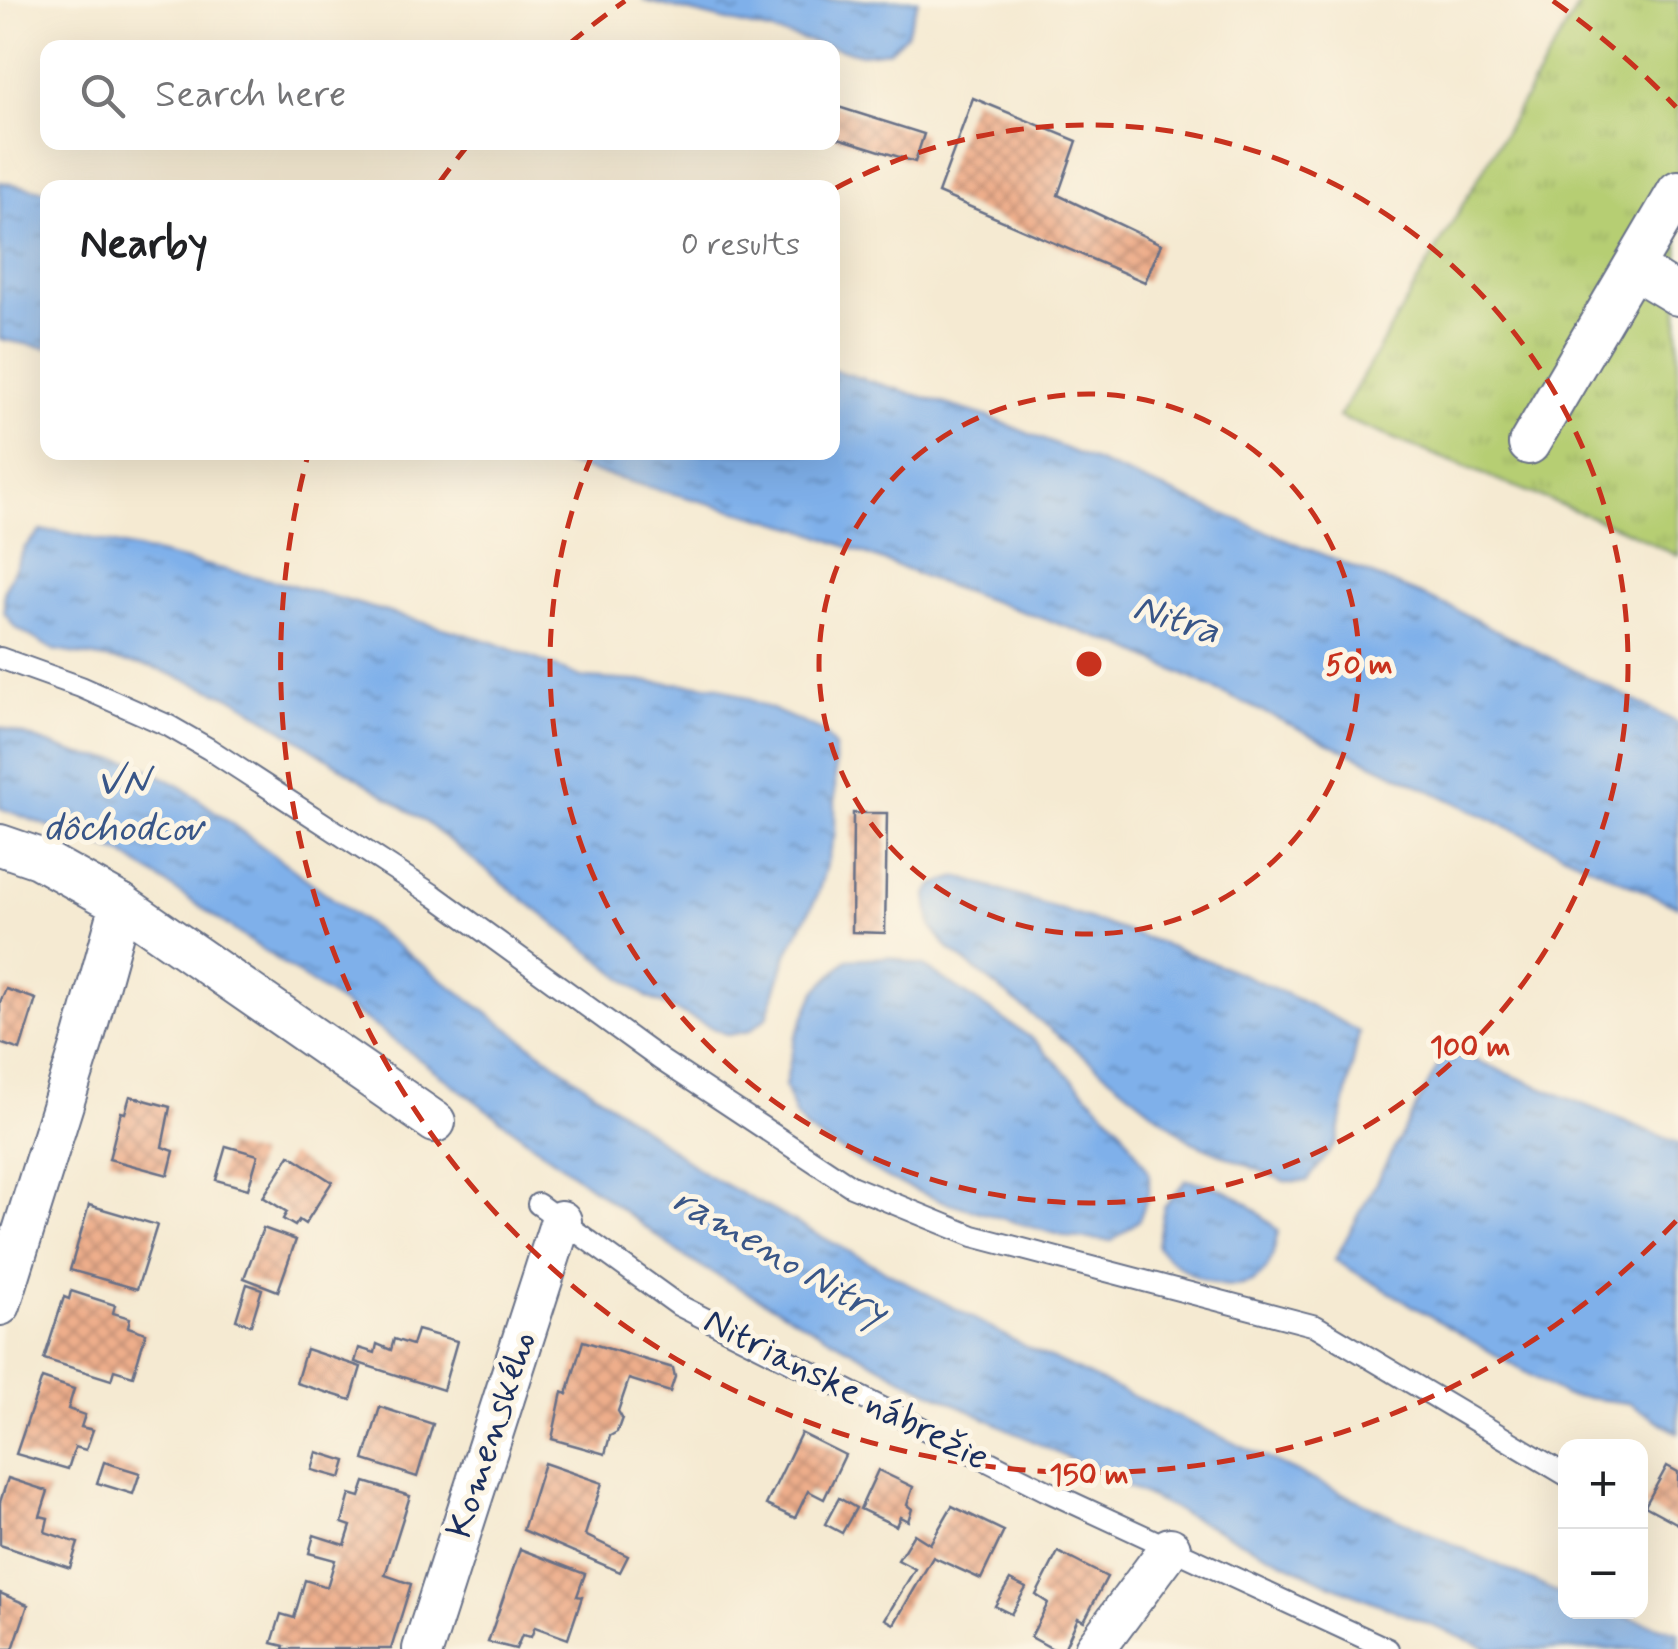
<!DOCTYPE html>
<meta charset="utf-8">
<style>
:root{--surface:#fff;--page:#f2f2f2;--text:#202124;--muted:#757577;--line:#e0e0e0}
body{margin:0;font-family:Mynerve,sans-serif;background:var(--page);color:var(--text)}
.controls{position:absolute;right:30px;bottom:30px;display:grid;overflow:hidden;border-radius:20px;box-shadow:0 10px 40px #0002}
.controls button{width:90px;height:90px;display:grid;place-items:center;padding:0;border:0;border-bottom:2px solid var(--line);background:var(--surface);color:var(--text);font:50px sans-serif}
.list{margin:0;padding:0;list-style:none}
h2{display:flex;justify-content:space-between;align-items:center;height:130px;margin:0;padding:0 40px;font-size:42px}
h2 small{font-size:32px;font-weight:400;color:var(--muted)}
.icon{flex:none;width:55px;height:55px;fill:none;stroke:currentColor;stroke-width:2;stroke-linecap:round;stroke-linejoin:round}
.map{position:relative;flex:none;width:1678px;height:1649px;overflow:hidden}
.search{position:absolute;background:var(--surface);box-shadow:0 10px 40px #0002;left:40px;top:40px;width:800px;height:110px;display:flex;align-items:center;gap:25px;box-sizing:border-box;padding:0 35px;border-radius:20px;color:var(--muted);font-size:38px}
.panel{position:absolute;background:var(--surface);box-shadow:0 10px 40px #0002;left:40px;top:180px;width:800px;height:280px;border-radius:20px}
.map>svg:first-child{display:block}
</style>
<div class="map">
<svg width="1678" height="1649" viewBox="0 0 1678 1649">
<defs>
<pattern id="grass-tufts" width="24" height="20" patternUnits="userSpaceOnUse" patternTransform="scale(2.5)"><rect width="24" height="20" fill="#b6ce73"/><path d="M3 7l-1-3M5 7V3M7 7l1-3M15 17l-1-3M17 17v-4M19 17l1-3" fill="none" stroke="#9cb166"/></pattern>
<pattern id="water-ripples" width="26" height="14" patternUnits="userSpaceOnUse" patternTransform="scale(2.5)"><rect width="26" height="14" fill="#7fb0ea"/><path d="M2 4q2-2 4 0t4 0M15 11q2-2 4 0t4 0" fill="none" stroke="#6790c1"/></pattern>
<pattern id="building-cross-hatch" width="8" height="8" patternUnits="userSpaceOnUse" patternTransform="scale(2.5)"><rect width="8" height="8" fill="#eeae8b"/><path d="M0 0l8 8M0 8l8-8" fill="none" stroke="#c08e75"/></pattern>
</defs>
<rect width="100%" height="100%" fill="#fcf5e5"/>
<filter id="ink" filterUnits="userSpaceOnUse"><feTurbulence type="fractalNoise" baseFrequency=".01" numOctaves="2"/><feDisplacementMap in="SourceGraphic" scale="20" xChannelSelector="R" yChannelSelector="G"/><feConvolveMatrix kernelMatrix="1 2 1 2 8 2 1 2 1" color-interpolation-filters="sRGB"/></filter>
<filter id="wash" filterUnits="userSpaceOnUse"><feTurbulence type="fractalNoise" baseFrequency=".0048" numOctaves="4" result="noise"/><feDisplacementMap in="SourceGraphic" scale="40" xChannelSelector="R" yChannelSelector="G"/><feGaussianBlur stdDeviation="2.25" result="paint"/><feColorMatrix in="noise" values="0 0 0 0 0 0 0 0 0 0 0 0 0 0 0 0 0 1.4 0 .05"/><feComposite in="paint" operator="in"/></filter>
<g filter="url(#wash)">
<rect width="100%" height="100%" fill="#f5ead2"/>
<!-- grass -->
<path fill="url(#grass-tufts)" stroke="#687e68" stroke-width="2.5" d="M 1582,0 L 1678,0 L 1678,556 L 1629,532 L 1339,417 Z"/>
<!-- water -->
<g fill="url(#water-ripples)" stroke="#4d70a4" stroke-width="2.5">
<path d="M 642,0 L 918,0 L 906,35 L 888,51 L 862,54 Z"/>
<path d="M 0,182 L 47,191 L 47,348 L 0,339 Z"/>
<path d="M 833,370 L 988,417 L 1452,608 L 1678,723 L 1678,907 L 1123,646 L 948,586 L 799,528 L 525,453 L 832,452 Z"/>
<path d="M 41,531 L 63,532 L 295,586 L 492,642 L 583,678 L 718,686 L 822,731 L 835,747 L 835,834 L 817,896 L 787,954 L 767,1017 L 749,1031 L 728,1035 L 647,997 L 427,823 L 238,700 L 153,667 L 54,650 L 15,627 L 4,612 L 5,589 L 25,547 Z"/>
<path d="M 0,727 L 80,755 L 135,762 L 183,788 L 705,1174 L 1028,1348 L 1565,1596 L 1566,1612 L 1609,1612 L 1678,1632 L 1678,1649 L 1490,1649 L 1330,1584 L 906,1380 L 688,1259 L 376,1027 L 123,854 L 0,808 Z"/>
<path d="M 958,877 C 1093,921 1236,960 1359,1032 L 1337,1142 L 1307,1181 L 1285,1181 L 1192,1142 L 947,947 L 931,926 L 927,895 L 934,885 Z"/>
<path d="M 888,957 L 924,966 L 1034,1040 L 1122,1129 L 1149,1172 L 1149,1192 L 1139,1220 L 1112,1241 L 1067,1237 L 939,1200 L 888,1179 L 807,1130 L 795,1115 L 785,1086 L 795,1038 L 816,991 L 848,959 Z"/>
<path d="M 1447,1049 L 1678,1143 L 1678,1433 L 1629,1403 L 1564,1395 L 1335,1260 Z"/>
<path d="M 1186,1180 C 1228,1186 1249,1202 1278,1231 C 1274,1248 1273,1263 1261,1275 C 1233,1303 1176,1271 1157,1246 L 1164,1207 Z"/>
</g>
<g id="blocks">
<!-- building -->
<g fill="url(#building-cross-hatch)">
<path d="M 973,98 L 1077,141 L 1058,195 L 1161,244 L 1145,282 L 938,193 Z"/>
<path d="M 832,105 L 924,134 L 915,162 L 832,136 Z"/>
<path d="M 853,813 L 887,813 L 885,933 L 852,932 Z"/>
<path d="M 6,989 L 36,999 L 20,1050 L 0,1043 L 0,1002 Z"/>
<path d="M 130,1096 L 170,1107 L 162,1147 L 174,1151 L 168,1175 L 109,1159 L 121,1112 L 125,1113 Z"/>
<path d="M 226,1146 L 258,1155 L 248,1189 L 216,1180 Z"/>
<path d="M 290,1155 L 332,1182 L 305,1224 L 299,1220 L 295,1226 L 283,1219 L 287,1212 L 263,1197 Z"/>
<path d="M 89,1205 L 157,1225 L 137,1289 L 70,1270 Z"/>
<path d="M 263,1228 L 296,1240 L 278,1291 L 244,1278 Z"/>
<path d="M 247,1284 L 262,1289 L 251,1325 L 236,1320 Z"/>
<path d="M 71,1291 L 115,1305 L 113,1313 L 130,1318 L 128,1327 L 146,1333 L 133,1376 L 114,1370 L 111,1380 L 44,1359 L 64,1297 L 69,1299 Z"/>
<path d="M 417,1330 L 457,1341 L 443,1390 L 355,1362 L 359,1348 L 375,1353 L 377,1344 L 391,1350 L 394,1339 L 412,1345 Z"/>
<path d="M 583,1341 L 673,1368 L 675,1377 L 670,1392 L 629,1379 L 618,1411 L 622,1418 L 617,1432 L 610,1436 L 605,1454 L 552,1439 L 562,1392 L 567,1394 Z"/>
<path d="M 306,1349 L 361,1367 L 351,1400 L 296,1383 Z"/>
<path d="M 42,1378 L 74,1389 L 68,1409 L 85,1415 L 81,1427 L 93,1430 L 86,1450 L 75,1447 L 68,1469 L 16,1454 Z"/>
<path d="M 380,1407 L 433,1424 L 417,1477 L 364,1460 Z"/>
<path d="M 801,1433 L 845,1455 L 824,1499 L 808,1491 L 795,1518 L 766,1505 Z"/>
<path d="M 317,1452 L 346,1461 L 341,1478 L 312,1470 Z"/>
<path d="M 104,1462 L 140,1473 L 133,1494 L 97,1483 Z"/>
<path d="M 544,1463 L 602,1483 L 585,1535 L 628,1556 L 620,1572 L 523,1530 Z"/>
<path d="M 1667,1466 L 1678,1472 L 1678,1524 L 1645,1506 Z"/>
<path d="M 878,1470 L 913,1487 L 907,1505 L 912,1509 L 908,1521 L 900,1517 L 896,1526 L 860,1509 Z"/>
<path d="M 8,1478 L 48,1491 L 40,1516 L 48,1518 L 45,1532 L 78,1543 L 70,1568 L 0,1545 L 0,1502 Z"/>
<path d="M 365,1482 L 410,1496 L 385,1575 L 411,1584 L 391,1649 L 283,1649 L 284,1646 L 272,1643 L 281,1614 L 294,1618 L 305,1580 L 327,1587 L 335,1560 L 309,1553 L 314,1535 L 345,1545 L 351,1526 L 342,1523 L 350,1494 L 360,1497 Z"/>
<path d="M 839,1498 L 856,1508 L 842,1533 L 825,1524 Z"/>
<path d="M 952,1506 L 1004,1531 L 981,1579 L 933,1557 L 894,1624 L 885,1619 L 915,1569 L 898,1560 L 914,1534 L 930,1544 Z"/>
<path d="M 520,1549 L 585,1574 L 577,1596 L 582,1597 L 568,1639 L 535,1627 L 531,1637 L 522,1635 L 516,1649 L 488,1642 Z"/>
<path d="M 1058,1552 L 1107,1577 L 1084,1621 L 1078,1618 L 1064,1649 L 1053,1649 L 1031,1637 L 1048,1603 L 1036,1595 Z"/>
<path d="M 1010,1580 L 1026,1588 L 1011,1614 L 995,1606 Z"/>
<path d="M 0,1593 L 28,1605 L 13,1649 L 0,1649 Z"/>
</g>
</g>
</g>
<g filter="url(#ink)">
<use href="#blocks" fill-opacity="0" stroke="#677087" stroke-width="2.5"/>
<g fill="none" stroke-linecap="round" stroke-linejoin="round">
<defs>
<g id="lane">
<path d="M 0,658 L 81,687 L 169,726 L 209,749 L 435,896 L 661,1060 L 851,1186 L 973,1236 L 1316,1326 L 1566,1475"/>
<path d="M 538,1204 L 678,1305 L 1045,1490 L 1388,1649"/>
</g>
<g id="street">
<path d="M 1633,268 L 1678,295"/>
<path d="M 1529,444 L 1678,191"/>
<path d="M 0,845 L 38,858 L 121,904 L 435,1122"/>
<path d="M 0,1305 L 84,1037 L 121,904"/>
<path d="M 423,1649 L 561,1221"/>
<path d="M 1095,1649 L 1170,1548"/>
</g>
</defs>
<!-- lane casing -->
<use href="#lane" stroke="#677087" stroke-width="24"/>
<!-- street casing -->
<use href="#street" stroke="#677087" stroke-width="44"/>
<!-- lane -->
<use href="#lane" stroke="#fff" stroke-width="20"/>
<!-- street -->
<use href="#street" stroke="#fff" stroke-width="40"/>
</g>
</g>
<!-- distance rings -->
<g fill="none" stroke="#c8321e" stroke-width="5" stroke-dasharray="18 12">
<circle cx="1089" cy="664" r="270"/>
<path d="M836 188A539 539 0 1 1 593 453"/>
<path d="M1676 1221A809 809 0 0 1 308 455M439 183A809 809 0 0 1 469 144M569 44A809 809 0 0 1 625 1M1553 1A809 809 0 0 1 1676 107"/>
</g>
<g text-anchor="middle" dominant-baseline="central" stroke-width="10" stroke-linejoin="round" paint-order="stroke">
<!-- street labels -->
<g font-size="38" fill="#1b2f5e" stroke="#fcf5e5">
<text transform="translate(846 1390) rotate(27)">Nitrianske nábrežie</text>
<text transform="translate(492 1435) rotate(-72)">Komenského</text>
</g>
<!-- water labels -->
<g font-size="40" font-style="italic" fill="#395688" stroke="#fcf5e5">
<text transform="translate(1176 620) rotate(18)">Nitra</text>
<text x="123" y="783">VN<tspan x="123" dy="46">dôchodcov</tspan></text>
<text transform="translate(780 1257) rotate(30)">rameno Nitry</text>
</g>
</g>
<circle cx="1089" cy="664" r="15" fill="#c8321e" stroke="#fcf5e5" stroke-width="5"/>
<g font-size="30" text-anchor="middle" font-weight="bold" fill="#c8321e" stroke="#fcf5e5" stroke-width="10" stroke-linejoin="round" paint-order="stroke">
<text x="1359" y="674">50 m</text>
<text x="1470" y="1056">100 m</text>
<text x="1089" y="1484">150 m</text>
</g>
</svg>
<div class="controls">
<button>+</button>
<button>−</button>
</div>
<div class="search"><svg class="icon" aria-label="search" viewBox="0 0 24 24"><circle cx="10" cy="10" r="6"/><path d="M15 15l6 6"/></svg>Search here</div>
<section class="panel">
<h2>Nearby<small>0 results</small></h2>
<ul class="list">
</ul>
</section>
</div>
